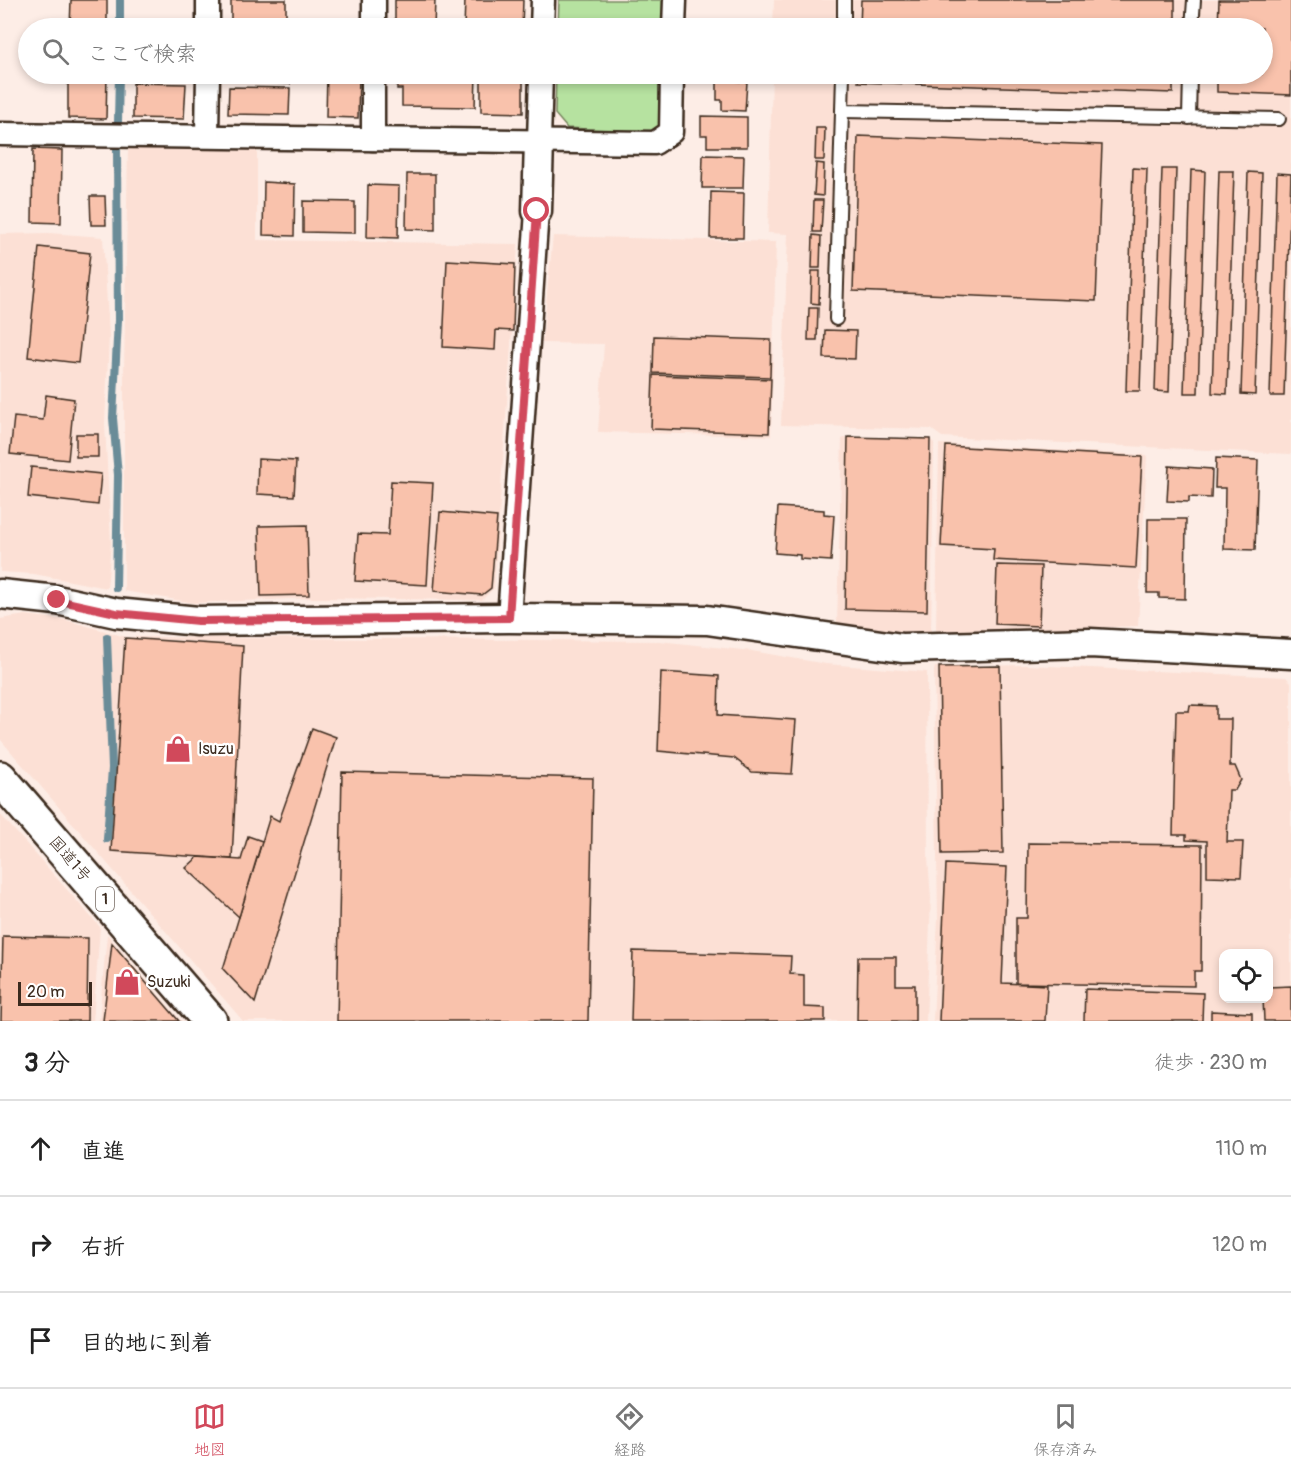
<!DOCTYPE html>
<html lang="ja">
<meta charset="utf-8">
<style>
:root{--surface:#fff;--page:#f2f2f2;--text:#222;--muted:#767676;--line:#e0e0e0;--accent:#d1495b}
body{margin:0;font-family:Pangolin,"Klee One",sans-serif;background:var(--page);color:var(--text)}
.controls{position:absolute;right:18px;bottom:18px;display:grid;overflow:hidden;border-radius:12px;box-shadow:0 3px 9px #0003}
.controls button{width:54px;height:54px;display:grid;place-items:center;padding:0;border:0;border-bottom:2px solid var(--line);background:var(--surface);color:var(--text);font:30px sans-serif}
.scale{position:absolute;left:18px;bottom:15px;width:74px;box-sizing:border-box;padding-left:6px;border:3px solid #3b2a1e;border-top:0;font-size:16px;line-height:21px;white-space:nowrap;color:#3b2a1e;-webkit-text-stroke:4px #fff;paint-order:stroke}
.stop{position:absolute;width:18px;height:18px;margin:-14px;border:4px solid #d1495b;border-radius:50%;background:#fff}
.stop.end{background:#d1495b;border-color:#fff;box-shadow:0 2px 6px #0008}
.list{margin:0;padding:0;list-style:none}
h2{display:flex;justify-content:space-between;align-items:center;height:78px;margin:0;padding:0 24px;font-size:26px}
h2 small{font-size:20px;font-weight:400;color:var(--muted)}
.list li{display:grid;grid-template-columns:39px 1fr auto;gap:18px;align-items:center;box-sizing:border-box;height:96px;padding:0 24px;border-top:2px solid var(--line)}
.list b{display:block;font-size:22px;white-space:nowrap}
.list em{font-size:20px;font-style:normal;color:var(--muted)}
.icon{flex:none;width:33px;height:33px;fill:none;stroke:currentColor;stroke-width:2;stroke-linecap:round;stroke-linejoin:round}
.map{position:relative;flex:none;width:1291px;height:1021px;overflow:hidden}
.search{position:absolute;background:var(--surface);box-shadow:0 3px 9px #0003;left:18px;right:18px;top:18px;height:66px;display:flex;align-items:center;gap:15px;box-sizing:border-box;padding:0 21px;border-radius:33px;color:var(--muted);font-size:22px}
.sheet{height:366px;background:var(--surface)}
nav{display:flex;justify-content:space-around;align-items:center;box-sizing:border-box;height:84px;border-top:2px solid var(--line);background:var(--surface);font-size:16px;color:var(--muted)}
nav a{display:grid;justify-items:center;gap:3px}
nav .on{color:var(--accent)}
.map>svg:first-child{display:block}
</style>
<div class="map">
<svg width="1291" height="1021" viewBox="0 0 1291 1021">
<rect width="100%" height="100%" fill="#fdede6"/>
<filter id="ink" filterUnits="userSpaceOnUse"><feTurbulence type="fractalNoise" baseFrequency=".0167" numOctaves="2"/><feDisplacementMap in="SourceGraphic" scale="12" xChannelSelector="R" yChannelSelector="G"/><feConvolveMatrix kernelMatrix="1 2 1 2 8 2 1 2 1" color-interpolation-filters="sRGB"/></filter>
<g filter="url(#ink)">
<!-- built -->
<g fill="#fce0d5" fill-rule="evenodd">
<path d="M 774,0 L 1291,0 L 1291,454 L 942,437 L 931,429 L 781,425 L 788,234 L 768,233 L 772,74 L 1262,74 L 1262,28 L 773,28 Z"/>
<path d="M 128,147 L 257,148 L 257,240 L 518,244 L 494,588 L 482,600 L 312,598 L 194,603 L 124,591 L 124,372 Z"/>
<path d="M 49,233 L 103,237 L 109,336 L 105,424 L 111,543 L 107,588 L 34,574 L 0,572 L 0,234 Z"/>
<path d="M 553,236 L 776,242 L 771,436 L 598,432 L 604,344 L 542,343 Z"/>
<path d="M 848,437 L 930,439 L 934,443 L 931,632 L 901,632 L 837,625 L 842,439 Z"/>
<path d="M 939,444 L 1147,455 L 1138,626 L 936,634 Z"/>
<path d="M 26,615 L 66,620 L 126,637 L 659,641 L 752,651 L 826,664 L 927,672 L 928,858 L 931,898 L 926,1021 L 243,1021 L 0,739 L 0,619 Z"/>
<path d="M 1026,665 L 1286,677 L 1291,682 L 1291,1021 L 933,1021 L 938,918 L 934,671 L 935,667 ZM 1224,954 L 1268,954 L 1268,998 L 1224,998 Z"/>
<path d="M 0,814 L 100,927 L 93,1021 L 0,1021 Z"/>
<path d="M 107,934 L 181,1021 L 99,1021 Z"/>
</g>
<!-- green -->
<g fill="#b6e2a0" stroke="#78865f" stroke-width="1.5">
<path d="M 559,0 L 663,0 L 663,28 L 558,28 Z"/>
<path d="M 556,74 L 662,74 L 661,124 L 652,132 L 567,128 L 555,114 Z"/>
</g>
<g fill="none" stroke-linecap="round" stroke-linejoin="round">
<!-- stream -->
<g stroke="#6a8c98" stroke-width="8">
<path d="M 120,28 L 120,0"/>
<path d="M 118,122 L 119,74"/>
<path d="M 116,588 L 118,475 L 113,418 L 118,320 L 117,149"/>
<path d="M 107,637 L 112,768 L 107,839"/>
</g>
</g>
<!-- building -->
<g fill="#f9c2ac" stroke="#3b2a1e" stroke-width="1.5">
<path d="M 71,0 L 107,0 L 107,28 L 70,28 Z"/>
<rect x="231" y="0" width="55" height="21"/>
<path d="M 395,0 L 435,0 L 434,28 L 395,28 Z"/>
<path d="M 465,0 L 523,0 L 522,28 L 464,28 Z"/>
<path d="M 861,0 L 1175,0 L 1175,28 L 860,28 Z"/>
<path d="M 1219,0 L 1291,0 L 1291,95 L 1217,92 L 1217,74 L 1262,74 L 1262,28 L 1218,28 Z"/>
<path d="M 132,26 L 166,27 L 166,28 L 132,28 Z"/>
<path d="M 68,74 L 107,74 L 106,119 L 68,118 Z"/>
<path d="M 260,74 L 290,74 L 290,84 L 260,83 Z"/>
<path d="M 327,74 L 359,74 L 358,118 L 326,117 Z"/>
<path d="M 397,74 L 476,74 L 475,107 L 402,106 L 402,89 L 397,89 Z"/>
<path d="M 481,74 L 523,74 L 523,113 L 481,112 Z"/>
<path d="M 721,74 L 750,74 L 738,74 L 738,78 L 721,77 Z"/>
<path d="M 859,74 L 1173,74 L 1173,93 L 858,82 Z"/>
<path d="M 717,80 L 747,82 L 745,111 L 722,110 L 722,100 L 717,100 Z"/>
<path d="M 133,83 L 186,84 L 184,119 L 133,118 Z"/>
<path d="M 229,87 L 290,88 L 289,115 L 228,114 Z"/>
<path d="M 701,116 L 747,117 L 747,147 L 707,147 L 707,135 L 701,135 Z"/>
<path d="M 816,128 L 825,128 L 824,160 L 815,160 Z"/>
<path d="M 858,136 L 1102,145 L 1096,301 L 853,291 Z"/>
<path d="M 33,149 L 62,150 L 61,223 L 32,222 Z"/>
<path d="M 703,155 L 744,156 L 743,188 L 702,188 Z"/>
<path d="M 816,163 L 824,164 L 823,196 L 814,195 Z"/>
<path d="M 1133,168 L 1147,169 L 1140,391 L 1126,391 Z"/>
<path d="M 1162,169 L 1176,169 L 1169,392 L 1155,391 Z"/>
<path d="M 1191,170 L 1205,171 L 1198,393 L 1184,393 Z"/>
<path d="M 1219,171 L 1234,171 L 1227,394 L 1212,393 Z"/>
<path d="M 1248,172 L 1262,173 L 1255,395 L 1241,394 Z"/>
<path d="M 1277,173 L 1291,174 L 1284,396 L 1270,396 Z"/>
<path d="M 407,174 L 435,174 L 435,230 L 406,229 Z"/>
<path d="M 264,182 L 295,184 L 294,236 L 263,235 Z"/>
<path d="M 368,185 L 399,186 L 398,238 L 367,237 Z"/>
<path d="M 711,192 L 744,193 L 743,238 L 710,238 Z"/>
<path d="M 90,196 L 105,196 L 106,225 L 91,225 Z"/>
<path d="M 814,200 L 823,200 L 821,232 L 813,232 Z"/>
<path d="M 303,201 L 355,202 L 355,233 L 303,232 Z"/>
<path d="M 813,235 L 821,236 L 820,268 L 812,268 Z"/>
<path d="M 39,247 L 90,253 L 78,363 L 28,357 Z"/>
<path d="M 447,260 L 515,264 L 513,331 L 496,330 L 495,350 L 443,347 Z"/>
<path d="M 812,271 L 820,271 L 819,304 L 811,303 Z"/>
<path d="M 809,308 L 818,308 L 817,340 L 808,340 Z"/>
<path d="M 825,330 L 856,331 L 855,359 L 824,358 Z"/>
<path d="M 654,336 L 771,340 L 770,377 L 653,373 Z"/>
<path d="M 653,375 L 771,379 L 769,433 L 651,429 Z"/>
<path d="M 46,395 L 74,399 L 68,460 L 10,454 L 14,417 L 43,420 Z"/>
<rect x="76" y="434" width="22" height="23"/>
<path d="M 848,437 L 930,439 L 927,611 L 845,609 Z"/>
<path d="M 946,446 L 1142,457 L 1136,568 L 993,560 L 994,549 L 941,546 Z"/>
<path d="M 1216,458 L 1258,460 L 1255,550 L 1224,549 L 1225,488 L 1215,488 Z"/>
<path d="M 258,459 L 296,461 L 294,496 L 257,494 Z"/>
<path d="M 1169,466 L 1212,469 L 1211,498 L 1189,497 L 1189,502 L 1167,501 Z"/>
<path d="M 31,467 L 101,474 L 98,505 L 28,497 Z"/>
<path d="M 391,481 L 433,483 L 427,585 L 355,581 L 358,534 L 388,535 Z"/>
<path d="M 778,507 L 824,510 L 824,514 L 834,515 L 831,561 L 800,559 L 800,555 L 775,553 Z"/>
<path d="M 440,512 L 497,517 L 491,588 L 482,595 L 434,591 Z"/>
<path d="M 1148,519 L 1186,519 L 1185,599 L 1159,598 L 1159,593 L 1147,593 Z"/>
<path d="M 307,525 L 309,595 L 261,596 L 259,526 Z"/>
<path d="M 997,565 L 1041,566 L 1039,626 L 995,624 Z"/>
<path d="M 125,638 L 243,646 L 232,859 L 111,851 Z"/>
<path d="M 1000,666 L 1003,853 L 942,854 L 939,667 Z"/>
<path d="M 661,672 L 719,676 L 718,715 L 796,720 L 792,774 L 752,772 L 734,758 L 658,751 Z"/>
<path d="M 1190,705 L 1216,706 L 1216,719 L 1231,719 L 1230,766 L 1235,766 L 1241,780 L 1235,790 L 1229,790 L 1227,842 L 1243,842 L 1241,877 L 1207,876 L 1207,841 L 1186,840 L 1186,835 L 1173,835 L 1176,711 L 1189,711 Z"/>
<path d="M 312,728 L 336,737 L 255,1003 L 223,969 L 270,816 L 279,821 Z"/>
<path d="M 342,772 L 593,778 L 588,1021 L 337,1021 Z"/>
<path d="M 248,836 L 262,841 L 239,917 L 186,868 L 198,857 L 241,860 Z"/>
<path d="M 1028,843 L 1202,845 L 1201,971 L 1194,971 L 1194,986 L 1016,983 L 1016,918 L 1027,918 Z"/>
<path d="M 946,864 L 1007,867 L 1002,983 L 1047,985 L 1045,1021 L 939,1021 Z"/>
<path d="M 3,936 L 88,938 L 87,1021 L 1,1021 Z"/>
<path d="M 112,943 L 179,1021 L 103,1021 Z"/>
<path d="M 633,951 L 791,956 L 790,974 L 804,975 L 804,1007 L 825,1008 L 825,1021 L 631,1021 Z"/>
<path d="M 858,957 L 896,957 L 896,985 L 915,985 L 915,1021 L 857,1021 Z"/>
<path d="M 1291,986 L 1291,1021 L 1264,1021 L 1263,998 L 1268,998 L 1268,987 Z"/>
<path d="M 1085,989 L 1203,993 L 1202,1021 L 1084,1021 Z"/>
<path d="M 1211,1011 L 1252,1013 L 1252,1021 L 1211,1021 Z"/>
</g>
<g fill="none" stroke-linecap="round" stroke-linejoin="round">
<defs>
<g id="service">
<path d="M 844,28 L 844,0"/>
<path d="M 1192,28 L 1194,0"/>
<path d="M 843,74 L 842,111 L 1279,119"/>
<path d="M 1189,118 L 1190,74"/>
<path d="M 836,319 L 842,111"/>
</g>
<g id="minor">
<path d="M 208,28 L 208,0"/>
<path d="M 374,28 L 374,0"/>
<path d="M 542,28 L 543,0"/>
<path d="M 674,28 L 675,0"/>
<path d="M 0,134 L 655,143 L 671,132 L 672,74"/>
<path d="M 207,136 L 208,74"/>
<path d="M 373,139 L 373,74"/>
<path d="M 539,141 L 541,74"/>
<path d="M 509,618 L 537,211"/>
</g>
<g id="tertiary">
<path d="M 537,211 L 539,141"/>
<path d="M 0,594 L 57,600 L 116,613 L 198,621 L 509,618 L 707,620 L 902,648 L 1090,643 L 1291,654"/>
</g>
<path id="trunk" d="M 0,778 L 210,1021"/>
</defs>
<!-- service casing -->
<use href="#service" stroke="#3b2a1e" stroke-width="16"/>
<!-- minor casing -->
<use href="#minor" stroke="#3b2a1e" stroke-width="27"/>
<!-- tertiary casing -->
<use href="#tertiary" stroke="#3b2a1e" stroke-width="33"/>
<!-- trunk casing -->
<use href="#trunk" stroke="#3b2a1e" stroke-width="38"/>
<!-- service -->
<use href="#service" stroke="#fff" stroke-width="12"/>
<!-- minor -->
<use href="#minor" stroke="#fff" stroke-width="22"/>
<!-- tertiary -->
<use href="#tertiary" stroke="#fff" stroke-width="28"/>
<!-- trunk -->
<use href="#trunk" stroke="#fff" stroke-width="33"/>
</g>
</g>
<g fill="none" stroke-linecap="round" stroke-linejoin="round" filter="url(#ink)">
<!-- route -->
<path stroke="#d1495b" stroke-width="8" d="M 57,600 L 116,613 L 198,621 L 509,618 L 537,211"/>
</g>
<!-- icons -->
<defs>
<symbol id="shop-bare" viewBox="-9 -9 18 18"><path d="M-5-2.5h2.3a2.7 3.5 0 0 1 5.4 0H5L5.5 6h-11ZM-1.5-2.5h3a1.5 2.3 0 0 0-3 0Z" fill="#d1495b" stroke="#fff" stroke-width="2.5" paint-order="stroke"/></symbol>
</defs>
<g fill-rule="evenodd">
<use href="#shop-bare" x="159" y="730" width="38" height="38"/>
<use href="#shop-bare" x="108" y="963" width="38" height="38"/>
</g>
<g text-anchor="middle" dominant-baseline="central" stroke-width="4.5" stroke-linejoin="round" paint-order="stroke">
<!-- shield labels -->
<rect fill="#fff" stroke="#766a62" stroke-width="1.5" x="96" y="887" width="18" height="24" rx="4.5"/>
<g font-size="15" font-weight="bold" fill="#3b2a1e">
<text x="105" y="899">1</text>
</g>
<!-- poi labels -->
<g font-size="16" fill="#3b2a1e" stroke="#fff" text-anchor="start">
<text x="198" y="749">Isuzu</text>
<text x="147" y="982">Suzuki</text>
</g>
<!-- street labels -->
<g font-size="16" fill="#3b2a1e" stroke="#fff">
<text transform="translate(70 859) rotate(49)">国道1号</text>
</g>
</g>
</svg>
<div class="controls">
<button><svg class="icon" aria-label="locate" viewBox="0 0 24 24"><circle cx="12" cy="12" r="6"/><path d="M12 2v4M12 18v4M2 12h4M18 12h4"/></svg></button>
</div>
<div class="scale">20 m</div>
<div class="stop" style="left:537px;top:211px"></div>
<div class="stop end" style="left:57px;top:600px"></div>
<div class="search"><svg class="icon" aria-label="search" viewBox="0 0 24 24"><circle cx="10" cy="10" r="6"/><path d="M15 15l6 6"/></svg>ここで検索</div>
</div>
<section class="sheet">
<h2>3 分<small>徒歩 · 230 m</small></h2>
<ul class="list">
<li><svg class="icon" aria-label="ahead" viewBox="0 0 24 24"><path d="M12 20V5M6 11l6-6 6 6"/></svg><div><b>直進</b></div><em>110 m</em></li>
<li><svg class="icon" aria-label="right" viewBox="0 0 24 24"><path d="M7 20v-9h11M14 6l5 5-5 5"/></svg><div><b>右折</b></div><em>120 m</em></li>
<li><svg class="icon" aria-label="arrive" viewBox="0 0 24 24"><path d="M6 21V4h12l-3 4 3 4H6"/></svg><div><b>目的地に到着</b></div></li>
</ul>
</section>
<nav>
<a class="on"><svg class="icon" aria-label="map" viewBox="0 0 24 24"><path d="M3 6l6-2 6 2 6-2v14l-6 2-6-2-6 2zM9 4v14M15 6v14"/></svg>地図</a>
<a><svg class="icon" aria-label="directions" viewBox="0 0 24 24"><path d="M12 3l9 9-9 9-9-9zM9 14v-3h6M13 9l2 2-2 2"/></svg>経路</a>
<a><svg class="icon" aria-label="saved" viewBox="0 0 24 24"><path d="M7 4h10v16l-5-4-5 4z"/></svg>保存済み</a>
</nav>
